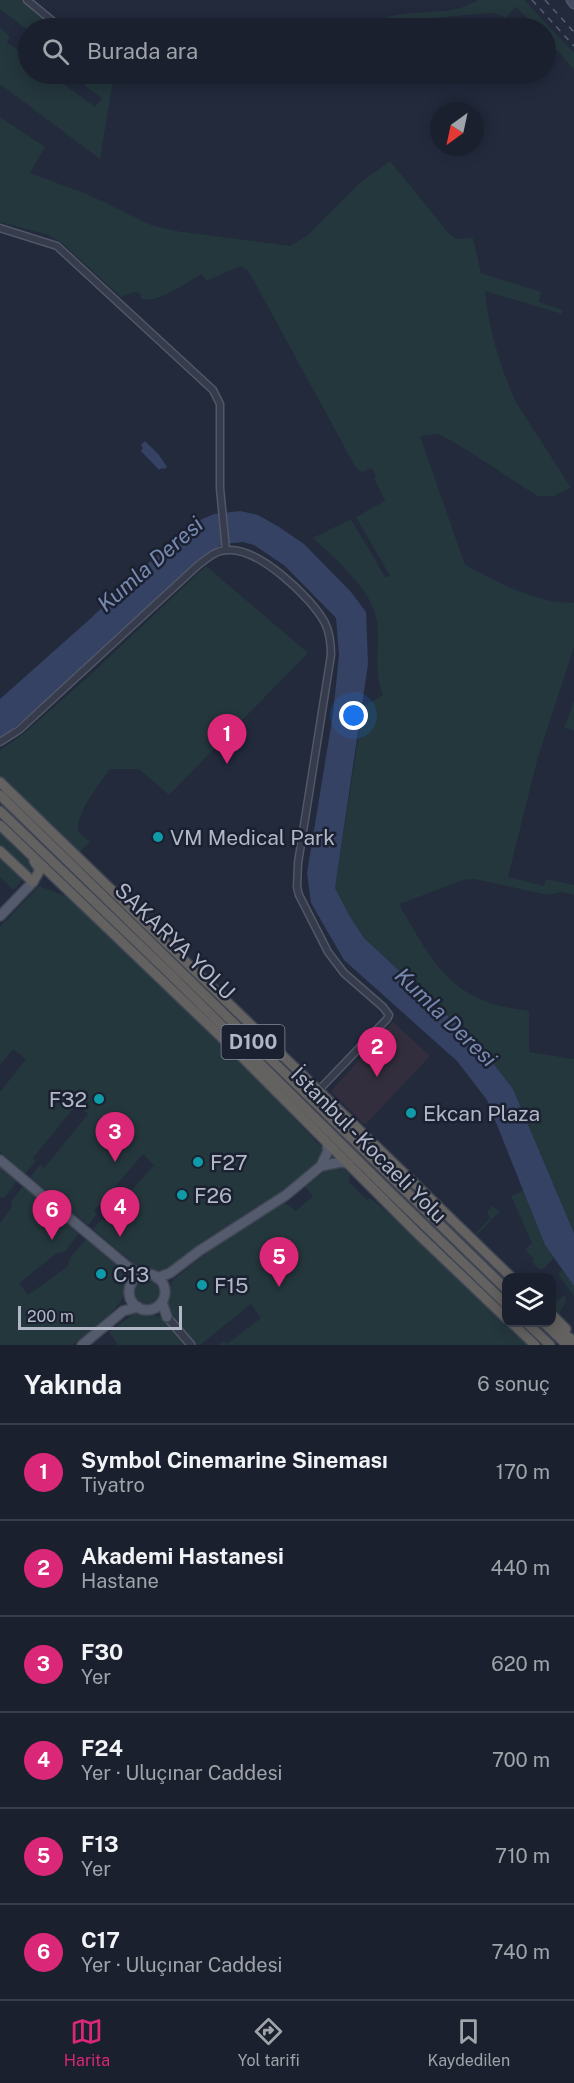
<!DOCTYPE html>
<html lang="tr">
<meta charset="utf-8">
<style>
:root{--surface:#1a202d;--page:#272d39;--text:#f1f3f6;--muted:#9fa3aa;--line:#383e49;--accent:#db2777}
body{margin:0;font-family:"Public Sans",sans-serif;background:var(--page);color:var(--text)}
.controls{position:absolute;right:18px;bottom:18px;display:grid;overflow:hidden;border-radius:12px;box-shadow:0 3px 15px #0003}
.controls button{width:54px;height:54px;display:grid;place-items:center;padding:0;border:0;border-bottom:2px solid var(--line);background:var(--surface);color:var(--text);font:30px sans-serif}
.compass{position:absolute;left:430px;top:102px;width:54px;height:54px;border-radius:50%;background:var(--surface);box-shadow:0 3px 15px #0003;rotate:213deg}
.scale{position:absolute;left:18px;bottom:15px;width:164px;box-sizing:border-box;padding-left:6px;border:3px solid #b1b7c7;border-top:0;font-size:16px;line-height:21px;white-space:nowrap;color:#b1b7c7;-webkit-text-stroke:4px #1b2131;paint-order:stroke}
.you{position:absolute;left:354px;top:716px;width:21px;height:21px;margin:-15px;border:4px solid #fff;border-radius:50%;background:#1a73e8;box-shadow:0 0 0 9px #1a73e833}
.badge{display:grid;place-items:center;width:39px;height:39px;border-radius:50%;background:var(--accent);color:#fff;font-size:20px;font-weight:700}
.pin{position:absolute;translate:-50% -50px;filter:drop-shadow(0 2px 3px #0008)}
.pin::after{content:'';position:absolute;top:32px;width:21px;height:18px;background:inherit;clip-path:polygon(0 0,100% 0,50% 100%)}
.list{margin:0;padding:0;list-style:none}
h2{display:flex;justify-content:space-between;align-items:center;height:78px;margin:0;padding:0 24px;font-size:26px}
h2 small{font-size:20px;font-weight:400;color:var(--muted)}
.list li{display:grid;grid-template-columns:39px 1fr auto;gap:18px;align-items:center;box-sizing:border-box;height:96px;padding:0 24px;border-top:2px solid var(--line)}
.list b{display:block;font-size:22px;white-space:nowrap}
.list p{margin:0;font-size:20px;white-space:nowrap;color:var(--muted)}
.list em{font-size:20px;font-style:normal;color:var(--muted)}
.icon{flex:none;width:33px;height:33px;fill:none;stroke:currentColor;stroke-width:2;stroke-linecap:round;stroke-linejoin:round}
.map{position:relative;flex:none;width:574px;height:1345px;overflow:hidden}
.search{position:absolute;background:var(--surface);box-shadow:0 3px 15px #0003;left:18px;right:18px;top:18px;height:66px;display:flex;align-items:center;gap:15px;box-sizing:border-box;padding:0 21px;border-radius:33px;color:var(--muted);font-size:22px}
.sheet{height:654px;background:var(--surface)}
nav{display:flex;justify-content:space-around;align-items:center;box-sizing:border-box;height:84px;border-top:2px solid var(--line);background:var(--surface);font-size:16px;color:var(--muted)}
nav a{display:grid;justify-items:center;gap:3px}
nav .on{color:var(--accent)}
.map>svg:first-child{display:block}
</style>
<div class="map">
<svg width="574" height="1345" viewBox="0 0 574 1345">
<rect width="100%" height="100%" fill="#222a3c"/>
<!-- medical -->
<path fill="#322e3d" d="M 393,1022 L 430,1056 L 365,1125 L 331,1091 Z"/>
<!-- green -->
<g fill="#24373d">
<path d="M 0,0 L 23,0 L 57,28 L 28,30 L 0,9 Z"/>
<path d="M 479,0 L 524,0 L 574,53 L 574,70 L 546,37 L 546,28 L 537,28 L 516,7 L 505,18 L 498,14 L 489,13 L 399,21 C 388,23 380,29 369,28 C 382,9 435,14 457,9 C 464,7 472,3 479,0 Z"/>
<path d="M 0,27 L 10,37 L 7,42 L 28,58 L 28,74 L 50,74 L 95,107 L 102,98 L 84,85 L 88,78 L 82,74 L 114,74 L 100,159 L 0,84 Z"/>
<path d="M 0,117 L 45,147 L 30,173 L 89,195 L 151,225 L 175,231 L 290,246 L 309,234 L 362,181 L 390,161 L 451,236 L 456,239 L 473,238 L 481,273 L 541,292 L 539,302 L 562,310 L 562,314 L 485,291 C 489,330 500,367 516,402 L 571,488 L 553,496 L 537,496 L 467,450 L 439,434 L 420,436 L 465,565 C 501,583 533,603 574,603 L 574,647 L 538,757 L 508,877 L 544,886 L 546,879 L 574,885 L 574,895 L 562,892 L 548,895 L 474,879 L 463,880 L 400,904 L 401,908 C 423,945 444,988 488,1002 C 501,1007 515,1009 529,1011 L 529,1052 L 574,1059 L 574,1233 L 513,1089 L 479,1045 L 364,938 L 349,915 L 335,888 L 363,707 L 383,695 C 373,671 380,647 377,622 C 373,590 335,559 313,538 L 351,519 L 385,577 L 390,576 L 356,517 L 385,501 L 374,478 L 376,476 L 371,468 L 362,472 L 356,468 L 248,270 L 240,266 L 206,281 L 202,274 C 187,282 158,304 141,299 L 140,293 L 134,292 L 121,297 L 62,243 L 48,235 L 0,222 Z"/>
<path d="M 206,566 L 308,653 L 169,795 L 139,769 L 110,769 C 102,780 72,818 79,832 C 81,835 87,839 90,841 L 79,853 L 0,777 L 0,750 L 22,735 L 89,676 Z"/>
<path d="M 574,701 L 574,730 L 564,728 Z"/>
<path d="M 0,830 L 11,841 L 15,848 L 36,867 L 33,872 L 26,870 L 0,846 Z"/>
<path d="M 0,855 L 22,878 L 19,884 L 13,890 L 0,877 Z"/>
<path d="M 39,886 L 73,899 L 239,1060 L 325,1151 L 318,1163 L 289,1186 L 200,1243 L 170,1266 L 158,1272 L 139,1268 L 93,1229 L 102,1219 L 105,1221 L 154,1165 L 143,1154 L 94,1211 L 97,1214 L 88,1225 L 30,1177 L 40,1165 L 44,1168 L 88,1114 L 77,1104 L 33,1158 L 36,1161 L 25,1174 L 0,1152 L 0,1092 L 26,1059 L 13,1049 L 0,1065 L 0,927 Z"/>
<path d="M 338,1165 L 350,1174 L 349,1182 L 367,1200 L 370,1198 L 400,1223 L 527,1345 L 218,1345 L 224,1341 L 227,1344 L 261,1318 L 251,1304 L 200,1345 L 197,1345 C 182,1327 156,1304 174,1279 L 218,1244 L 284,1202 L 296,1211 L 313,1196 L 305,1187 L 329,1168 Z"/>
<path d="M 0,1166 L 17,1181 L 5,1197 L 0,1198 Z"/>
<path d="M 23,1186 L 79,1233 L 65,1252 L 57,1253 L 19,1283 L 28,1295 L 68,1266 L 70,1258 L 86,1239 C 98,1248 114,1258 123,1269 C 144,1295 90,1331 73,1345 L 0,1345 L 0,1223 L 12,1207 L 11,1202 Z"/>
<path d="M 524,1190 L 545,1245 L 554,1258 L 543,1269 L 539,1269 L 532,1262 L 534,1259 L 525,1250 L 532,1243 L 511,1196 Z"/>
<path d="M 492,1206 L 500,1211 L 477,1235 L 475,1234 L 490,1218 L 487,1212 Z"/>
<path d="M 562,1270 L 574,1286 L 574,1296 L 558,1274 Z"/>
<circle cx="147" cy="1292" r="14"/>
<path d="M 565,1295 L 566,1301 L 559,1314 L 571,1327 L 552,1308 L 553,1304 Z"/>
<path d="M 145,1312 L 163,1318 L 184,1345 L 118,1345 L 109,1332 L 135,1313 Z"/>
</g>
<!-- water -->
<g fill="#354263">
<path d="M 145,441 L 159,455 L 167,467 L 164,469 L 162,468 L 159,470 L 141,451 L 143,448 L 141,445 Z"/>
<path d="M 240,511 L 258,515 L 279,527 L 304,544 L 351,592 L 366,612 L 368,664 L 335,888 L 349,915 L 364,938 L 479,1045 L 513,1089 L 574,1233 L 574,1286 L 545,1245 L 487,1100 L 457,1061 L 344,960 L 311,903 L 307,873 L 333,714 L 339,655 L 336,618 L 285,566 L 254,545 L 243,542 L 223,544 L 204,556 L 103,651 L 8,733 L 0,738 L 0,699 L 90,619 L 136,574 L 183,533 L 198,521 L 214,514 Z"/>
</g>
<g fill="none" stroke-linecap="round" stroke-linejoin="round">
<defs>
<g id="minor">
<path d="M 27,0 L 61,28"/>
<path d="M 0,228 L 57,246 L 213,390 L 220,404 L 220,488 L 226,550"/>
<path d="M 0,742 L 19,730 L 196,567 C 206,559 215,550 228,550 C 259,548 311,597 325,623 C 330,633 331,644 331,655 L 298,863 L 297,887 L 299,895 L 328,952 L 344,973 L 383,1007 L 389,1015 L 387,1019 L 318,1091"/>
</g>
<path id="tertiary" d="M 167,1317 L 191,1345"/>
<path id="secondary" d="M 571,0 L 574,4"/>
<g id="primary">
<path d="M 0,916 L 33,882"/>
<path d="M 0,1160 L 128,1267 L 141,1275"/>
<path d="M 321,1166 L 328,1151 L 327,1143"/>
<circle cx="147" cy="1292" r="18"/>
<path d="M 157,1278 L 170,1273 L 199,1251 L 286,1195 L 321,1166 L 341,1162 L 349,1164"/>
<path d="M 162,1302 L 167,1317"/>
<path d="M 82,1345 L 123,1311 L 138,1307"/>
</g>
<g id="trunk">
<path d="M 0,782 L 512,1278"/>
<path d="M 0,795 L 506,1289"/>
<path d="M 0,811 L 170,974 L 390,1192 L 506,1304"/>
<path d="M 0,825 L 242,1057 L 417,1233 L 506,1318"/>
<path d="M 0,851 L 33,882"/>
<path d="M 33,882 L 40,870 L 34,861"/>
<path d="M 552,1315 L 566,1329"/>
<path d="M 511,1322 L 535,1345"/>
<path d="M 526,1322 L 550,1345"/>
<path d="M 543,1322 L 567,1345"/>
<path d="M 554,1327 L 574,1341"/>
</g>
</defs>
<!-- minor casing -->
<use href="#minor" stroke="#515767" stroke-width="9"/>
<!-- tertiary casing -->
<use href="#tertiary" stroke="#515767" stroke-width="10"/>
<!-- secondary casing -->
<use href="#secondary" stroke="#515767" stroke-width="11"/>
<!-- primary casing -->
<use href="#primary" stroke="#3f4555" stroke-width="12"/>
<!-- trunk casing -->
<use href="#trunk" stroke="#3e4454" stroke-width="12"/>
<!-- minor -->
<use href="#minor" stroke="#363c4c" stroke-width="6"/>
<!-- tertiary -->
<use href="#tertiary" stroke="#363c4c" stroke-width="7"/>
<!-- secondary -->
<use href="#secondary" stroke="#444a5f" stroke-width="8"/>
<!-- primary -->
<use href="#primary" stroke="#545b6c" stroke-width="9"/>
<!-- trunk -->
<use href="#trunk" stroke="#636260" stroke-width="9"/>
<!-- rail -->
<g stroke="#585f73" stroke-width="1.5" stroke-dasharray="6 6" stroke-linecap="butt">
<path d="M 532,0 L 574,46"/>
<path d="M 545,0 L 574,32"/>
</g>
</g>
<!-- markers -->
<g fill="#0f9aa8" stroke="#1b2131" stroke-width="2">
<circle cx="158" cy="837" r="6"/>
<circle cx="99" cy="1099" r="6"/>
<circle cx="411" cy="1113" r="6"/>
<circle cx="198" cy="1162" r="6"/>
<circle cx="182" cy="1195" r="6"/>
<circle cx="101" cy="1274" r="6"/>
<circle cx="202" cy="1285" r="6"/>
</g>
<g text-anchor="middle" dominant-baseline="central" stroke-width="5" stroke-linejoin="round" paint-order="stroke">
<!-- shield labels -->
<rect fill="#1b2131" stroke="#848a9a" stroke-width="1.5" x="221.5" y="1025" width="63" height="34" rx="4.5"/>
<g font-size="20" font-weight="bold" fill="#b1b7c7">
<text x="253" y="1042">D100</text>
</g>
<!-- poi labels -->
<g font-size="21" fill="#b1b7c7" stroke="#1b2131" text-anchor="start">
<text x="170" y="837">VM Medical Park</text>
<text x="87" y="1099" text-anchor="end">F32</text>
<text x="423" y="1113">Ekcan Plaza</text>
<text x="210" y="1162">F27</text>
<text x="194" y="1195">F26</text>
<text x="113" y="1274">C13</text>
<text x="214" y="1285">F15</text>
</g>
<!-- street labels -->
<g font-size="21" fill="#b1b7c7" stroke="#1b2131">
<text transform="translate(175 941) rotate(44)">SAKARYA YOLU</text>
<text transform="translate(369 1145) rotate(45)">İstanbul - Kocaeli Yolu</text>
</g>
<!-- water labels -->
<g font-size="22" font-style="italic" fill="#7889b0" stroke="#1b2131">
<text transform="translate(150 564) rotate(-41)">Kumla Deresi</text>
<text transform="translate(446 1017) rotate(44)">Kumla Deresi</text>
</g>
</g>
</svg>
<div class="controls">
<button><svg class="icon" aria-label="layers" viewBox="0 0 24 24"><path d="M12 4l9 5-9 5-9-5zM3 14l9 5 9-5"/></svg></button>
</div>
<svg class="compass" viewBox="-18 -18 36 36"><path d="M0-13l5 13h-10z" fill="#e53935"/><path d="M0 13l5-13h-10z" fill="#9fa3aa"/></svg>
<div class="scale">200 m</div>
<div class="you"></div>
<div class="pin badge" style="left:227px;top:764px">1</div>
<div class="pin badge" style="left:377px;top:1077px">2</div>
<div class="pin badge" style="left:115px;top:1162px">3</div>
<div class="pin badge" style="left:120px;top:1237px">4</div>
<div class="pin badge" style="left:279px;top:1287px">5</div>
<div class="pin badge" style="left:52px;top:1240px">6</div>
<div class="search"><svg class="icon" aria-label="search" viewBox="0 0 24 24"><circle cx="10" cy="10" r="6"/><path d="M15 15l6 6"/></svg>Burada ara</div>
</div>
<section class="sheet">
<h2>Yakında<small>6 sonuç</small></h2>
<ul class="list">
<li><span class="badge">1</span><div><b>Symbol Cinemarine Sineması</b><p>Tiyatro</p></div><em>170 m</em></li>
<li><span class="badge">2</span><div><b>Akademi Hastanesi</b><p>Hastane</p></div><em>440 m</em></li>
<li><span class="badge">3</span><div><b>F30</b><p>Yer</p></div><em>620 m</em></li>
<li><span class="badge">4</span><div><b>F24</b><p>Yer · Uluçınar Caddesi</p></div><em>700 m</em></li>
<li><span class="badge">5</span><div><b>F13</b><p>Yer</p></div><em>710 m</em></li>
<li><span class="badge">6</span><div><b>C17</b><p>Yer · Uluçınar Caddesi</p></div><em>740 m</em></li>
</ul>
</section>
<nav>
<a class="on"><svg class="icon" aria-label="map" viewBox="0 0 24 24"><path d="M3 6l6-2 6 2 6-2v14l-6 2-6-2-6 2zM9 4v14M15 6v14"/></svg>Harita</a>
<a><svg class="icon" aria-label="directions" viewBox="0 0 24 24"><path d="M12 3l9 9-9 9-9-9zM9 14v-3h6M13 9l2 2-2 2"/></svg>Yol tarifi</a>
<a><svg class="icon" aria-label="saved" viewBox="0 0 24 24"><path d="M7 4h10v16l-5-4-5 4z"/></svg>Kaydedilen</a>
</nav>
